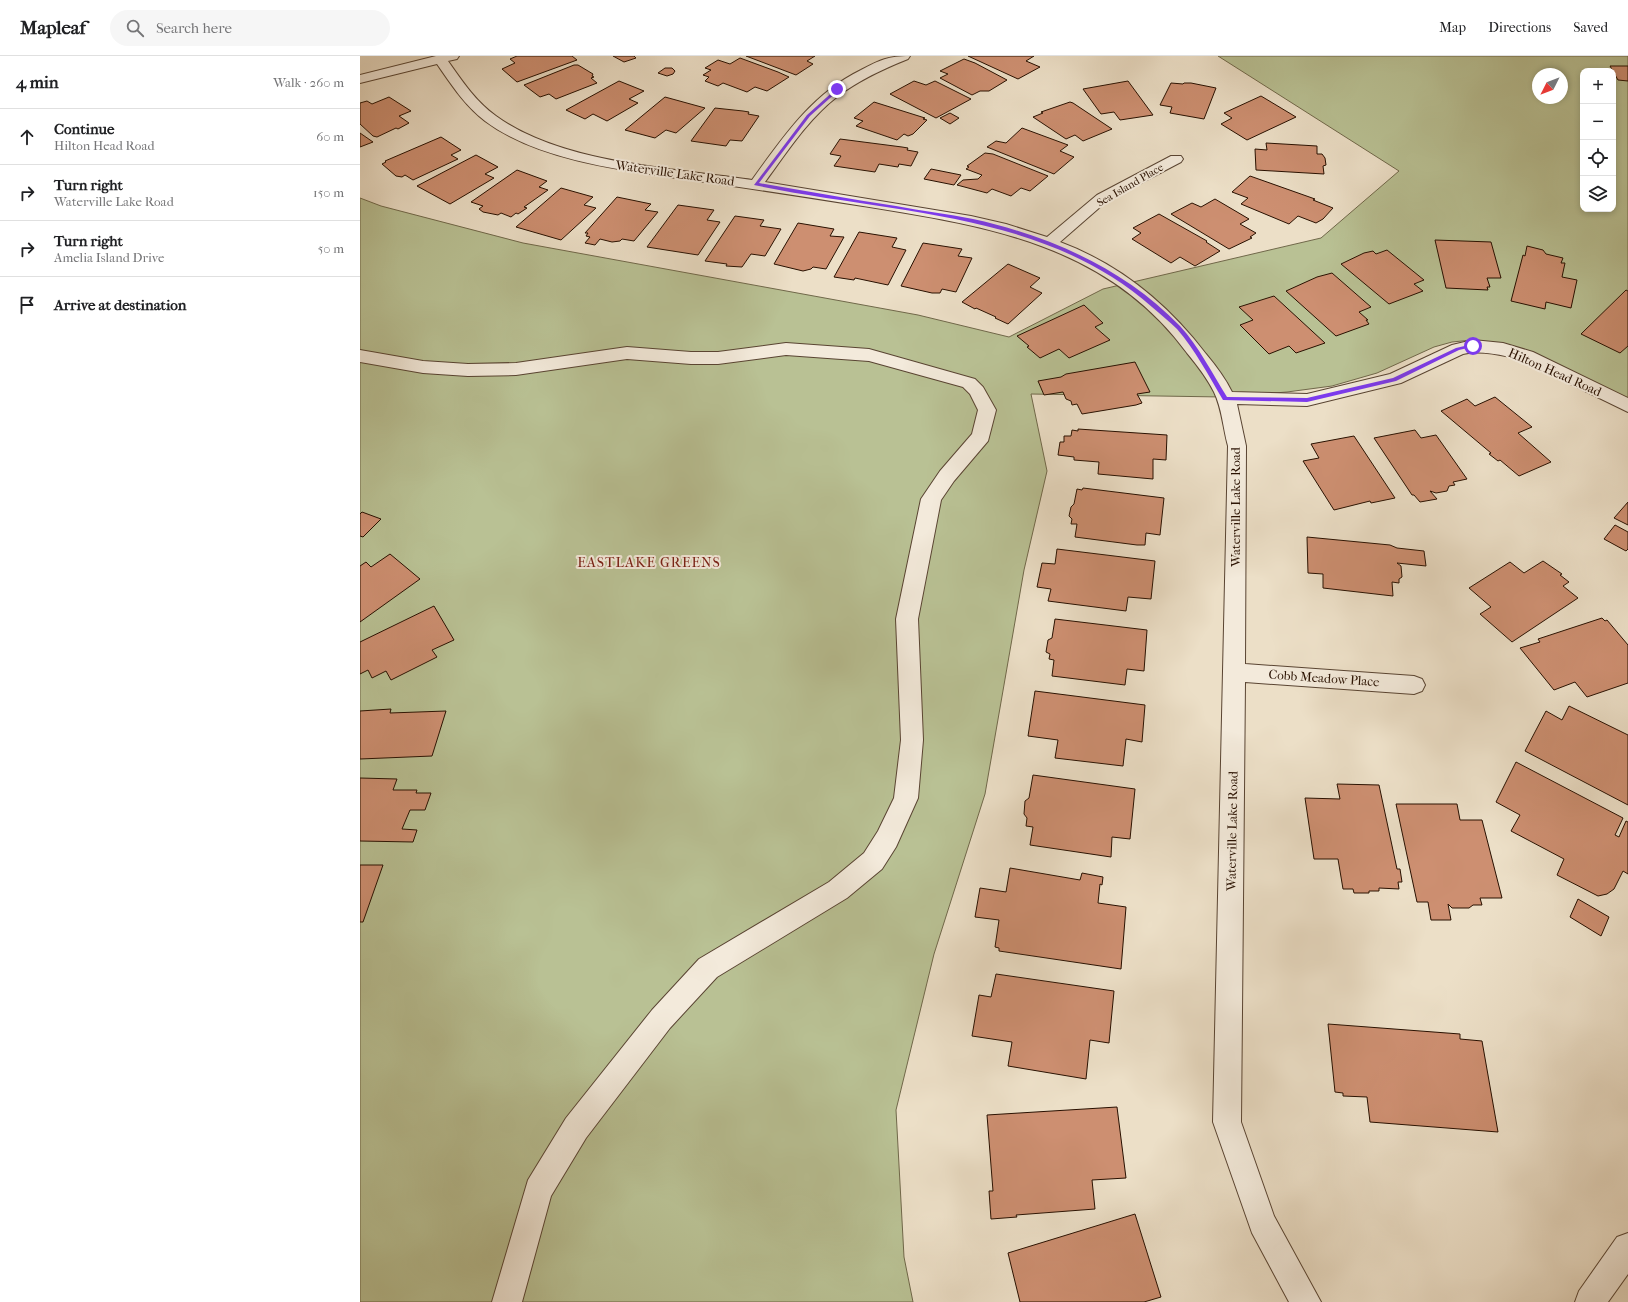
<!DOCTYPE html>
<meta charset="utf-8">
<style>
:root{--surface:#fff;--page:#f6f6f6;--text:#202124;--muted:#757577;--line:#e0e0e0}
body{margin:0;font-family:"IM FELL French Canon",serif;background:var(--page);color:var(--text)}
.controls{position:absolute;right:12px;top:12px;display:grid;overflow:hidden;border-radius:8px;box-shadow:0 2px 6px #0003}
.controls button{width:36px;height:36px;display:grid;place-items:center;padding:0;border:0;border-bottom:1px solid var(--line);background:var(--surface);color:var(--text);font:20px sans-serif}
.compass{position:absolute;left:1172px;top:12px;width:36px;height:36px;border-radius:50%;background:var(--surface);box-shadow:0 2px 6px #0003;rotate:228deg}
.stop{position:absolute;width:12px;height:12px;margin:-9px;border:3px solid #7c3aed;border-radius:50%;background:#fff}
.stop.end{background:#7c3aed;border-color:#fff;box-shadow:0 1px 4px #0008}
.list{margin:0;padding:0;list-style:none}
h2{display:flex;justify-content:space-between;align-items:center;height:52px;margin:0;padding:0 16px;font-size:17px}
h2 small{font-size:13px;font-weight:400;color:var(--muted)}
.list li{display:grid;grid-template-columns:26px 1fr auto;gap:12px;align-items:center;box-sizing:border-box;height:56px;padding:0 16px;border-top:1px solid var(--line)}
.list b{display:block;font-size:15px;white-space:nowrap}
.list p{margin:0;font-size:13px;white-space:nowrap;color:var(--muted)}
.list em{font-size:13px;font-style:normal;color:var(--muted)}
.icon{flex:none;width:22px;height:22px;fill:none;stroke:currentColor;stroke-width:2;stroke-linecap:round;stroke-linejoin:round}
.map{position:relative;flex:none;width:1268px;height:1246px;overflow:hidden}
header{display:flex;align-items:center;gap:24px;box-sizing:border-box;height:56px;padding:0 20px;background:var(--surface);border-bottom:1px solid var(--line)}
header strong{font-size:19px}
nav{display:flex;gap:22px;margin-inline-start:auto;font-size:14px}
.search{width:280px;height:36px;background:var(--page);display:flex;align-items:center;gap:10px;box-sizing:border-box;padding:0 14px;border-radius:22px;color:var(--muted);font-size:15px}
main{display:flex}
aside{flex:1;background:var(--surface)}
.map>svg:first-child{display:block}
</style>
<header>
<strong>Mapleaf</strong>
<div class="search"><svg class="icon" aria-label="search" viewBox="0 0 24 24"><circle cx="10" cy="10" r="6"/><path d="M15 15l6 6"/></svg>Search here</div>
<nav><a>Map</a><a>Directions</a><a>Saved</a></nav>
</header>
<main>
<aside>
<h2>4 min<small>Walk · 260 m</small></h2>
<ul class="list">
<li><svg class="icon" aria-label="ahead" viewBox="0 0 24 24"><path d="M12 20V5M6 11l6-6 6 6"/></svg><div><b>Continue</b><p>Hilton Head Road</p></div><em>60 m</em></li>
<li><svg class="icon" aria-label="right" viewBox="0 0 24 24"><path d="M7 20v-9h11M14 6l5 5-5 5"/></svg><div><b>Turn right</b><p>Waterville Lake Road</p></div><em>150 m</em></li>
<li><svg class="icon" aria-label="right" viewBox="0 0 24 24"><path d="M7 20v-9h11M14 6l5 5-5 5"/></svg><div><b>Turn right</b><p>Amelia Island Drive</p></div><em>50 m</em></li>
<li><svg class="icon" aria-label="arrive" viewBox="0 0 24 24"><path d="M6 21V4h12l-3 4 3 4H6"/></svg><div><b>Arrive at destination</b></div></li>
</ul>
</aside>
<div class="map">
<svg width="1268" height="1246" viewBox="0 0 1268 1246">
<rect width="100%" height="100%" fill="#ecdfc7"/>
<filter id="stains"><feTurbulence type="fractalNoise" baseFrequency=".005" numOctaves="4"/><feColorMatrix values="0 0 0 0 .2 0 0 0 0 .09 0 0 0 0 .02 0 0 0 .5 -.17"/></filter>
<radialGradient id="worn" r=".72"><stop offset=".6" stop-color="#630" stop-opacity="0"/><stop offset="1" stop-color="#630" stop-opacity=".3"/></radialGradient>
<!-- green -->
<path fill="#b9c194" stroke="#70684a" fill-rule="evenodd" d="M 858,0 L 1268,0 L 1268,349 L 1153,292 L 1112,284 L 1092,286 L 1074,291 L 1017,317 L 972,330 L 927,336 L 863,341 L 671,338 L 687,415 L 664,514 L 625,738 L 574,898 L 536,1054 L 544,1201 L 553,1246 L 0,1246 L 0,142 L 21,150 L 163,187 L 558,259 L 649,281 L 743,233 L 961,182 L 1039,115 ZM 1223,15 L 1253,15 L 1253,153 L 1223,153 ZM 1178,18 L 1202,18 L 1202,42 L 1178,42 Z"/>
<!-- building -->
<g fill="#cd8f71" stroke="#281000">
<path d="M 157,0 L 212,0 L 217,4 L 157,26 L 142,13 L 155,7 L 150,3 Z"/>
<path d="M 253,0 L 274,0 L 276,2 L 264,6 Z"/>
<path d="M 386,0 L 455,0 L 447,5 L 453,8 L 436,19 Z"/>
<path d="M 608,0 L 674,0 L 666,5 L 680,11 L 658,23 Z"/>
<path d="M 380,2 L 418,16 L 429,21 L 407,35 L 395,31 L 387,36 L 363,27 L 358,30 L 345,25 L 349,21 L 343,19 L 351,14 L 345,12 L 358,4 L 370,8 Z"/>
<path d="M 604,3 L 615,7 L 647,24 L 629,35 L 620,35 L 612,39 L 580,22 L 588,18 L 580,15 Z"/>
<path d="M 214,9 L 218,9 L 233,18 L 232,20 L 234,21 L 231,22 L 237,27 L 196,43 L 189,38 L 180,41 L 164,29 Z"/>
<path d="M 1250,10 L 1268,10 L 1268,25 L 1258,24 Z"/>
<path d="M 305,12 L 312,12 L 315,15 L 313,18 L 307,20 L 298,17 Z"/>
<path d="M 259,25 L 284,35 L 269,43 L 278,47 L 247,65 L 233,58 L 225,63 L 206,54 Z"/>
<path d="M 554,25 L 566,29 L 575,25 L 611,43 L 576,62 L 530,38 Z"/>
<path d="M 768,25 L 793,59 L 760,64 L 754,56 L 741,58 L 723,33 Z"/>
<path d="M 811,27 L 823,28 L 824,27 L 831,27 L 856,32 L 844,63 L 810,57 L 812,51 L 800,49 Z"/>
<path d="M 901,40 L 936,61 L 887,84 L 861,68 L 872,62 L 864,57 Z"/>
<path d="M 29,41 L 51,55 L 39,60 L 49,67 L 38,73 L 36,72 L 17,81 L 13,80 L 0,68 L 0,47 L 7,45 L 12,48 Z"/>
<path d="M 305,41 L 345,52 L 316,77 L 306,74 L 295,82 L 265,74 Z"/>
<path d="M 514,46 L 565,62 L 563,63 L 567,64 L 553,78 L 548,80 L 544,78 L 537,84 L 496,70 L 503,65 L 494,62 Z"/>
<path d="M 710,46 L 713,47 L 752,73 L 723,85 L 715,79 L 706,83 L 673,61 L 683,57 L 681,56 Z"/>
<path d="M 355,52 L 383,55 L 389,56 L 388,58 L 399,60 L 382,85 L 370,84 L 366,90 L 331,85 Z"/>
<path d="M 590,57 L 599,62 L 590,68 L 580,62 Z"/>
<path d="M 662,72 L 708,89 L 700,95 L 714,101 L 694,118 L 627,91 L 636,85 L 646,87 Z"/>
<path d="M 0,77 L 13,86 L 0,91 Z"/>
<path d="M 81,81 L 101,94 L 91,99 L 98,103 L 53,124 L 45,119 L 42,121 L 36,120 L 22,108 L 26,106 L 25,105 Z"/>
<path d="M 480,83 L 542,91 L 548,92 L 547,94 L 558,96 L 551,110 L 539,108 L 538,111 L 519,108 L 515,116 L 474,110 L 481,100 L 470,98 Z"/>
<path d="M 906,87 L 957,90 L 957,98 L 962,98 L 965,102 L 966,109 L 963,110 L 964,118 L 896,114 L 895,93 L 907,94 Z"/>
<path d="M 625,97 L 633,98 L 688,120 L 670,135 L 661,132 L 651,140 L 632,133 L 627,137 L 597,129 L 603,124 L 618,123 L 622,119 L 606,113 L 609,111 L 607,110 Z"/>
<path d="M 116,99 L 138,111 L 125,118 L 134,122 L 90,148 L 57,130 Z"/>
<path d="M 571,113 L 601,119 L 594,129 L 564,123 Z"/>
<path d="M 157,114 L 187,125 L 179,131 L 188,134 L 164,151 L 167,152 L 158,158 L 156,157 L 151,161 L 141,157 L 138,159 L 123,156 L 119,153 L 123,150 L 111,146 Z"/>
<path d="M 890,120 L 955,143 L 953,144 L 973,152 L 963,163 L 956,167 L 938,160 L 929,168 L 881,148 L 888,142 L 872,136 Z"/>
<path d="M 201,132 L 233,141 L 224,149 L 236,152 L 201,184 L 156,171 Z"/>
<path d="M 257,141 L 291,148 L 285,154 L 298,156 L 274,185 L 262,183 L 260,185 L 252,186 L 240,183 L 235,189 L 225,187 L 230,181 L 226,180 L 228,177 L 225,177 Z"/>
<path d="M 855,143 L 889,163 L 880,168 L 896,177 L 890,181 L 892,182 L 869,193 L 811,158 L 832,147 L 841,151 Z"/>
<path d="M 318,149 L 354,154 L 347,164 L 360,166 L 338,199 L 287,191 Z"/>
<path d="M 799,158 L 847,185 L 846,186 L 860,195 L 835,210 L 820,201 L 811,207 L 772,183 L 781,177 L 773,172 Z"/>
<path d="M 375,160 L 404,164 L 400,170 L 421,173 L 405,200 L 391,198 L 382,211 L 366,210 L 367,208 L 345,205 Z"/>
<path d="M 438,167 L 474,173 L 470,180 L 484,181 L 466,213 L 453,211 L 451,213 L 443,215 L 414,208 Z"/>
<path d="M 499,176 L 537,182 L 532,191 L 546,194 L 528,229 L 495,222 L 494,224 L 474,221 Z"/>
<path d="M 1075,184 L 1131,186 L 1141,222 L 1127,222 L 1130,231 L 1127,231 L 1128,234 L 1086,232 Z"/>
<path d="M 563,187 L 602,193 L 598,200 L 612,202 L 596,236 L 582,233 L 580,237 L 572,237 L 541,230 Z"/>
<path d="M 1167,190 L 1183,194 L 1186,198 L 1203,202 L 1201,207 L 1205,207 L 1202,221 L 1217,224 L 1211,252 L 1186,246 L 1185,253 L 1151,245 L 1163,199 L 1165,200 Z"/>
<path d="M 1027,194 L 1064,224 L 1054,228 L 1063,235 L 1029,248 L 981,208 L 1004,197 L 1013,195 L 1016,198 Z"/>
<path d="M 648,208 L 680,222 L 670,231 L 682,237 L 648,268 L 635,262 L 636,261 L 616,252 L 615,253 L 602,246 Z"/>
<path d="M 972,217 L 1011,251 L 999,256 L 1008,264 L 1006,264 L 1009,268 L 976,280 L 926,235 L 957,221 Z"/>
<path d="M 1266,234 L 1268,235 L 1268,290 L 1260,297 L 1221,278 Z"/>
<path d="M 914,240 L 965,287 L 936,297 L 929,290 L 909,298 L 880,269 L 893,264 L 879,251 Z"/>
<path d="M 724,249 L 743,267 L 735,271 L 750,284 L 709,302 L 699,293 L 680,302 L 667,291 L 669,290 L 657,280 Z"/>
<path d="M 775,306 L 790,336 L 777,338 L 782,347 L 776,349 L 722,358 L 717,348 L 712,349 L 711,345 L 706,343 L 703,336 L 684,339 L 678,325 L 701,321 L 706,318 Z"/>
<path d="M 1135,341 L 1172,371 L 1158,377 L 1191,406 L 1159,420 L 1140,404 L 1138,405 L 1129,398 L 1131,397 L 1081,355 L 1107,343 L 1115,350 Z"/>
<path d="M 718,373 L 807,379 L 806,404 L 793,403 L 793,423 L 738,418 L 739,406 L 714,404 L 714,401 L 698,399 L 700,386 L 704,386 L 704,380 L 711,380 L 712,374 L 718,375 Z"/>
<path d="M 1055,374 L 1061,382 L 1076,379 L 1107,423 L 1093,426 L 1095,429 L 1089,430 L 1087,435 L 1076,437 L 1070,435 L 1077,443 L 1060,446 L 1054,439 L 1052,439 L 1014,382 Z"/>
<path d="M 994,380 L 1035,442 L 1011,447 L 1010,445 L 974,454 L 943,405 L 959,402 L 951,388 Z"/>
<path d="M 723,432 L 804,442 L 800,479 L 786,477 L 785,489 L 777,489 L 715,481 L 717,468 L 711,468 L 712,463 L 709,460 L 711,451 L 714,448 L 717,433 L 722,434 Z"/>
<path d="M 1268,446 L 1268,469 L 1254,462 Z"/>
<path d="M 2,456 L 21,463 L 3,481 L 0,480 L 0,458 Z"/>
<path d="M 1255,469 L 1268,476 L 1268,493 L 1266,495 L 1244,483 Z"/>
<path d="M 947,481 L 1030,489 L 1037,492 L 1064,495 L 1066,510 L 1037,507 L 1041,510 L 1042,521 L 1039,523 L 1039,527 L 1032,526 L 1033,540 L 963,532 L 963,518 L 948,517 Z"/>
<path d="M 697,493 L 795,505 L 791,543 L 768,541 L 766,555 L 688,545 L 691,533 L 677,531 L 682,507 L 695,508 Z"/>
<path d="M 30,498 L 60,523 L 0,566 L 0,510 L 6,506 L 11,511 Z"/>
<path d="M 1183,505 L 1202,518 L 1200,519 L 1209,526 L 1203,530 L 1218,542 L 1152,586 L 1120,558 L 1131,551 L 1109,532 L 1150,506 L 1164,517 Z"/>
<path d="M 74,550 L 94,584 L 72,594 L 77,601 L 31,624 L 26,615 L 12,622 L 8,614 L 0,618 L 0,586 Z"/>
<path d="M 1242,562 L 1245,565 L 1247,564 L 1268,589 L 1268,627 L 1227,641 L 1215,626 L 1194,634 L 1160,592 L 1180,586 L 1178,583 Z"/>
<path d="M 695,563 L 787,574 L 784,615 L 767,613 L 765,629 L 692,620 L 694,604 L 689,603 L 690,598 L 686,596 L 688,584 L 692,582 Z"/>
<path d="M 675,635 L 785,649 L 782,686 L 766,683 L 763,710 L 695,702 L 698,684 L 668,680 Z"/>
<path d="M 1209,650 L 1268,679 L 1268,749 L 1165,695 L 1186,655 L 1202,664 Z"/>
<path d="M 31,653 L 30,657 L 86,655 L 72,700 L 0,703 L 0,655 Z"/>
<path d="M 1156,706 L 1263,762 L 1255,779 L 1259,781 L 1266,765 L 1268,766 L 1268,818 L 1263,815 L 1254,833 L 1247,838 L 1238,840 L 1197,819 L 1204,803 L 1151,775 L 1160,759 L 1136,746 Z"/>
<path d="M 673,719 L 775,733 L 770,783 L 752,781 L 751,801 L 670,789 L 673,771 L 666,770 L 667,762 L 664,758 L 665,745 L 669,742 Z"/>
<path d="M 0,722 L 37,723 L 33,734 L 57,734 L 56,737 L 71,737 L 65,754 L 50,754 L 42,773 L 57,774 L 53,786 L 0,785 Z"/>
<path d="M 977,728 L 1019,729 L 1037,813 L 1040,813 L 1042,826 L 1038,826 L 1039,833 L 1019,832 L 1019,835 L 1009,835 L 1009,837 L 994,837 L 993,833 L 983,833 L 978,803 L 954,803 L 945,742 L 980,743 Z"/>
<path d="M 1036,748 L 1097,748 L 1100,764 L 1122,764 L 1142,842 L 1120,842 L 1122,849 L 1113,849 L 1109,852 L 1092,852 L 1088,848 L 1091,864 L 1071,864 L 1068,846 L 1057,846 Z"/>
<path d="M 0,809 L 23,809 L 3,866 L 0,866 Z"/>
<path d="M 650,812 L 720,824 L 722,817 L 743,821 L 742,829 L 740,828 L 738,847 L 766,851 L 761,913 L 639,895 L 639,892 L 635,891 L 639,864 L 615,861 L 620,832 L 646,836 Z"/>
<path d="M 1218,843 L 1249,861 L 1241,880 L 1210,861 Z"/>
<path d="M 636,918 L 754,935 L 749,987 L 730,984 L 726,1023 L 648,1010 L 652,986 L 612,980 L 619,939 L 631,941 Z"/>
<path d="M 968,968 L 1100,978 L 1100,983 L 1122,985 L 1138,1076 L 1010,1066 L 1007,1041 L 983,1040 L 983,1037 L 975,1036 Z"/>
<path d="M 757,1051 L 766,1122 L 732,1124 L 735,1153 L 656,1159 L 657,1161 L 631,1163 L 629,1135 L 633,1135 L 627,1059 Z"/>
<path d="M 775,1158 L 801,1241 L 784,1246 L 660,1246 L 648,1197 Z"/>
</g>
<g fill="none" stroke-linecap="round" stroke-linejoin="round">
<defs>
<g id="minor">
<path d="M 76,0 L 99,0 L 97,3 L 88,5 C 102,25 116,46 136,60 C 202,108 313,112 392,124 C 423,81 452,38 501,14 C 520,4 528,0 550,0 L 548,3 C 523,13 499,24 478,40 C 448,63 427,96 405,126 L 611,160 L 646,168 L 687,181 L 737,139 L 811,100 L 821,100 L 823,103 L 821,106 L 747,145 L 700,186 C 759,208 808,248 846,298 C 856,310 865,322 872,336 L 947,338 L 1030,318 L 1092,289 L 1113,284 L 1143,287 L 1173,296 L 1268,342 L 1268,356 L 1161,304 C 1142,299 1122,294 1103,298 L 1041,327 L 947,350 L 877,348 L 886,390 L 885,608 L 1054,620 L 1062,623 L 1065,629 L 1062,635 L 1054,638 L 885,626 L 881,1066 L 914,1160 L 961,1246 L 929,1246 L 892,1177 L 853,1066 L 868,390 C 863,372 862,352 854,336 C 847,322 837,309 827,297 C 747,188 627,170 503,150 C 446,141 388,132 331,124 C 267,115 178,105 125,65 C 105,50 91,28 77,8 L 0,27 L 0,19 Z"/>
<path d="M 426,287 L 509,293 L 615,323 L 623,331 L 636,354 L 628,385 L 594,425 L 581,444 L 558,563 L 563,684 L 558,742 L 536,791 L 522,813 L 487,842 L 357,921 L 310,972 L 226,1082 L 191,1140 L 162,1246 L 132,1246 L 168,1124 L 206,1062 L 292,954 L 339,903 L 469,826 L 504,797 L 518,775 L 534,742 L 541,684 L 536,563 L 561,443 L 580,415 L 612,378 L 618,354 L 610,338 L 603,331 L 509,305 L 426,299 L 358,308 L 331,308 L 267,303 L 156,319 L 108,320 L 63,317 L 0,306 L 0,294 L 63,305 L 108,308 L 156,307 L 267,291 L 331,296 L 358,296 Z"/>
<path d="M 1268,1177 L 1268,1218 L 1248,1246 L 1215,1246 L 1219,1235 L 1257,1181 Z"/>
</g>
</defs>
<!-- minor casing -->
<use href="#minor" stroke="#594432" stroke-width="2"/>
<!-- minor -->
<use href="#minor" fill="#f3eadb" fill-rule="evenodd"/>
</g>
<!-- route -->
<path fill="#7c3aed" d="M 477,32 L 479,34 L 450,60 L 399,127 C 444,135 490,143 536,150 C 562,155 588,158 613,163 C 690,180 765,213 820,270 C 839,291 852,317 867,341 L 947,342 L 1033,322 L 1096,292 L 1113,288 L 1116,290 L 1099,294 L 1036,325 L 947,346 L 863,344 C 849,320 835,294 817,273 C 809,265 800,258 792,251 C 682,154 530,158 394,129 L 447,59 Z"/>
<g text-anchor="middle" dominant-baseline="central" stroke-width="4" stroke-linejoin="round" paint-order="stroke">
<!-- far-street labels -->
<g font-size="11" fill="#281000" stroke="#f3eadb">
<text transform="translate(770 129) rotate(-30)">Sea Island Place</text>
</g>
<!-- street labels -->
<g font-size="13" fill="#281000" stroke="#f3eadb">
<text transform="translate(315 117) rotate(8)">Waterville Lake Road</text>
<text transform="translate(1195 316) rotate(24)">Hilton Head Road</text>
<text transform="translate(875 451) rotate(-90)">Waterville Lake Road</text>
<text transform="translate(964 622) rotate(4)">Cobb Meadow Place</text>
<text transform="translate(872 775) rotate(-89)">Waterville Lake Road</text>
</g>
<!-- neighbourhood labels -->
<g font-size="14" letter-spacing="1" fill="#7a1f14" stroke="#f3eadb">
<text x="289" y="506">EASTLAKE GREENS</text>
</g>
</g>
<rect width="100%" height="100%" filter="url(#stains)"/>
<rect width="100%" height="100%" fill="url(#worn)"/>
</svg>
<div class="controls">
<button>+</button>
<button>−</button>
<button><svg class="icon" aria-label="locate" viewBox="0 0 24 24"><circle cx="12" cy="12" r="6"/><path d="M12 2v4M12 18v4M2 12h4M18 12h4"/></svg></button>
<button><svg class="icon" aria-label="layers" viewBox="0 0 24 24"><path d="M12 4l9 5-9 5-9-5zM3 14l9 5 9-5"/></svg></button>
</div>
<svg class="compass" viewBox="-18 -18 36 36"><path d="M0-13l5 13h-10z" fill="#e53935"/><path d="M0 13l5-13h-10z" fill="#757577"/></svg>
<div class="stop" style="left:1113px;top:290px"></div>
<div class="stop end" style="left:477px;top:33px"></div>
</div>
</main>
